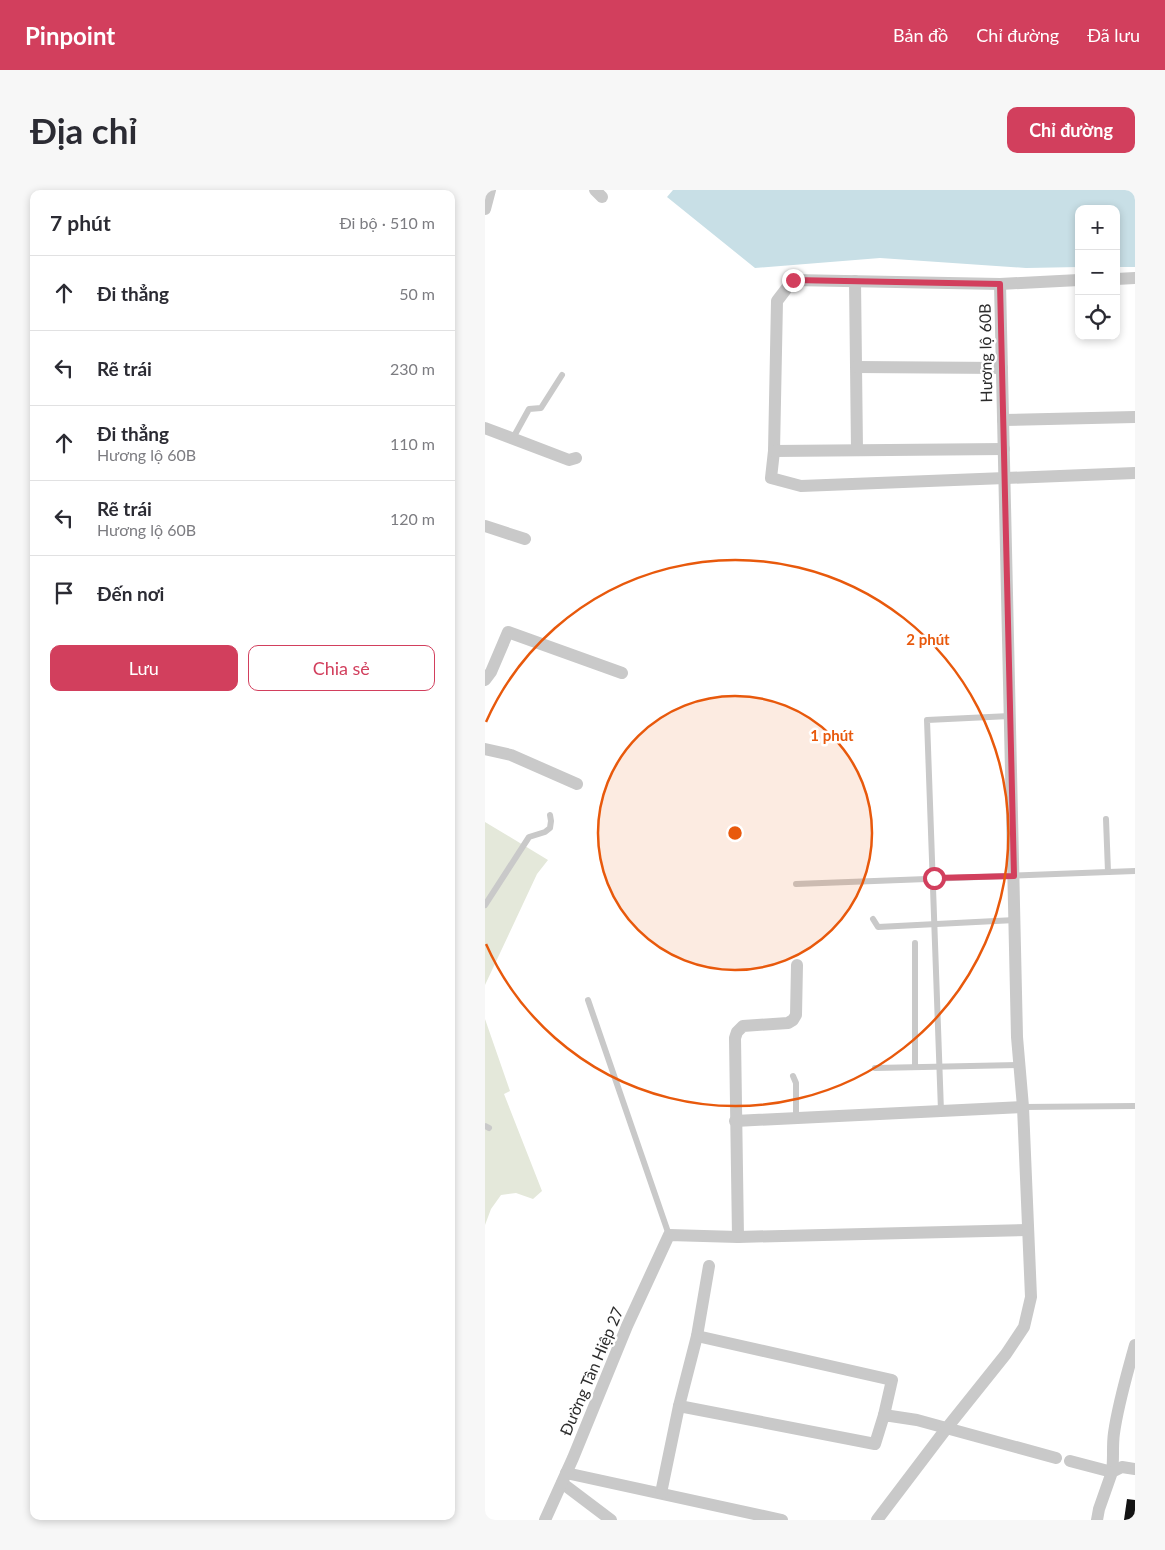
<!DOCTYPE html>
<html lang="vi">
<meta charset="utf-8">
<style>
:root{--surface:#fff;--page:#f7f7f7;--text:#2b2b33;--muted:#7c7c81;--line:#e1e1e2;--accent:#d23f5d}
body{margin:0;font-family:Lato,sans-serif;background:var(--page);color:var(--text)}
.controls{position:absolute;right:15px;top:15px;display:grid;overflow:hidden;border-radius:10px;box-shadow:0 2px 8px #0003}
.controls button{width:45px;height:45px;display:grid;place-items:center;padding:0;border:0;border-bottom:1px solid var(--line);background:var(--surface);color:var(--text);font:25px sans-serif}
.stop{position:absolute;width:15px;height:15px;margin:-11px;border:4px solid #d23f5d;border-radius:50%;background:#fff}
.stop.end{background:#d23f5d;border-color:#fff;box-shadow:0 1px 5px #0008}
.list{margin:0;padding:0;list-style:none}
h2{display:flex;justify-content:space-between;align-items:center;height:65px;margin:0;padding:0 20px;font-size:21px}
h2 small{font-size:16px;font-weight:400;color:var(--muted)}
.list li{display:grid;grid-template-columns:32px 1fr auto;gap:15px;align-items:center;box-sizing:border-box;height:75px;padding:0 20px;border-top:1px solid var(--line)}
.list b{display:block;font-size:19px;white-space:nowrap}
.list p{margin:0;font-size:16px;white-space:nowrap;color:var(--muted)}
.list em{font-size:16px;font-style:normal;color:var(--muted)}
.actions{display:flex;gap:10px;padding:15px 20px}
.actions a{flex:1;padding:11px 0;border:1px solid var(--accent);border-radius:10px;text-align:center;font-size:18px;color:var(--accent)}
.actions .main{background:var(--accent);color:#fff}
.icon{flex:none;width:28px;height:28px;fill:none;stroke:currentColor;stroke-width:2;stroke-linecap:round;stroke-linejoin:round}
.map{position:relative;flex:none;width:650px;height:1330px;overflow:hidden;border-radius:10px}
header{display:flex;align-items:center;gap:30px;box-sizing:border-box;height:70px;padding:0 25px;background:var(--accent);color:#fff}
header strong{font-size:24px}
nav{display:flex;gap:28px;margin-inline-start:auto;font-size:18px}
.intro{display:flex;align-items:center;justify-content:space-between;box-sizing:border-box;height:120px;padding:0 30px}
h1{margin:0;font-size:35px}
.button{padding:12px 22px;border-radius:10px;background:var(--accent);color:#fff;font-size:18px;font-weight:700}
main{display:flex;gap:30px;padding:0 30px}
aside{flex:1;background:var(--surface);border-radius:10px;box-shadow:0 2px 8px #0003}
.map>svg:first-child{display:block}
</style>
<header>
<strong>Pinpoint</strong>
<nav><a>Bản đồ</a><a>Chỉ đường</a><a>Đã lưu</a></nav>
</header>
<div class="intro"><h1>Địa chỉ</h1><a class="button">Chỉ đường</a></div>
<main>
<aside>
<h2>7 phút<small>Đi bộ · 510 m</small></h2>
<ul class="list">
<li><svg class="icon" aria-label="ahead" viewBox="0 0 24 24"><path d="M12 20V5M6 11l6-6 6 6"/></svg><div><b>Đi thẳng</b></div><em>50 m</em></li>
<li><svg class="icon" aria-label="left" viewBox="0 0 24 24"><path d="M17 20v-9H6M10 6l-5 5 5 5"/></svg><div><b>Rẽ trái</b></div><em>230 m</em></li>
<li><svg class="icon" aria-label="ahead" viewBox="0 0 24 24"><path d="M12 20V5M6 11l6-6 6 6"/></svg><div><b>Đi thẳng</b><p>Hương lộ 60B</p></div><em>110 m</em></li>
<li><svg class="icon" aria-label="left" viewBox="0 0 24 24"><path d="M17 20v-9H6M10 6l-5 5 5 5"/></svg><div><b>Rẽ trái</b><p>Hương lộ 60B</p></div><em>120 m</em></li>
<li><svg class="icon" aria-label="arrive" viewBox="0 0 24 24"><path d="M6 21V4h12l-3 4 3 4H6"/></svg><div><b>Đến nơi</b></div></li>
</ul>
<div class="actions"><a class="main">Lưu</a><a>Chia sẻ</a></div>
</aside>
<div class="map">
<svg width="650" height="1330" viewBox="0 0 650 1330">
<rect width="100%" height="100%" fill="#fff"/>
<!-- green -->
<g fill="#e4e8da">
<path d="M 0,632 L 63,670 L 52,684 L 0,795 Z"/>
<path d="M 0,829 L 25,901 L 19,904 L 57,1001 L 48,1009 L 31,1003 L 16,1005 L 6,1019 L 0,1035 Z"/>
</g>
<!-- water -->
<path fill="#c8dfe6" d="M 188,0 L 650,0 L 650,77 L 631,77 L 631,19 L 594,19 L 594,77 L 541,78 L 395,68 L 270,78 L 182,7 Z"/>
<!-- building -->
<path fill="#131313" d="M 642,1309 L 650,1310 L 650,1330 L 639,1330 Z"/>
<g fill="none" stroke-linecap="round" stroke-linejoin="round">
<!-- lane -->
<g stroke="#c9c9c9" stroke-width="6">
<path d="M 28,248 L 44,219 L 56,218 L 77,185"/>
<path d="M 621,629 L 623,682"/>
<path d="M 311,694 L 650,681"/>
<path d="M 0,715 L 44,647 L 60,642 L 65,638 L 66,631 L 65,625"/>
<path d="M 388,729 L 393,737 L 530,730"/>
<path d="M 430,753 L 430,877"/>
<path d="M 103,810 L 184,1045"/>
<path d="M 390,878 L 534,875"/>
<path d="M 308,886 L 311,893 L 311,928"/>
<path d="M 538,917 L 650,916"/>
<path d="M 456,921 L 442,530 L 525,526"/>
<path d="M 0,936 L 4,938"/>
</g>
<!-- street -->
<g stroke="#c9c9c9" stroke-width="12">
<path d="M 110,0 L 117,7"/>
<path d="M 0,19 L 5,0"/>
<path d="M 631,89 L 650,88"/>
<path d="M 594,90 L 515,94 L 308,90 L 292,111 L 289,261 L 286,288 L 316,296 L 650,283"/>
<path d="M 370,91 L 372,260"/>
<path d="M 371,177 L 517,178"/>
<path d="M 518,230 L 650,227"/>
<path d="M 0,238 L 84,270 L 91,268"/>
<path d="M 289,261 L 519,259"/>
<path d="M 0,336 L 40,349"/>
<path d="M 0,490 L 6,482 L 23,442 L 137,483"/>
<path d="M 0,559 L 26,565 L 92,594"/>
<path d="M 250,931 L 538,917"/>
<path d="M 253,1047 L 250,848 L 252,842 L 258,836 L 303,833 L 308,830 L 311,825 L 312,775"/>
<path d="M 212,1146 L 407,1190 L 399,1225"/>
<path d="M 194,1216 L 212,1146 L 224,1076"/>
<path d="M 585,1271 L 627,1282 C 629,1269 627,1256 629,1243 C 633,1214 642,1184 650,1155"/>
<path d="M 81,1283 L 297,1330"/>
<path d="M 77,1293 L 126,1330"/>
<path d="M 176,1303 L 194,1216 L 390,1254 L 399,1225 L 432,1230 L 571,1268"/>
<path d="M 60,1330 L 88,1268 L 142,1136 L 184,1045 L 253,1047 L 543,1040"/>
<path d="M 392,1330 L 461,1239 L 521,1164 L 539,1137 L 546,1107 L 538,917 L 532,847 L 515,94"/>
<path d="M 612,1330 L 614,1319 L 627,1282 L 637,1277 L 650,1279"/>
</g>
</g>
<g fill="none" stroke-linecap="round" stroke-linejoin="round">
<!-- route -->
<path stroke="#d23f5d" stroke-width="6" d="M 308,90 L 515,94 L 529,686 L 449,688"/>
</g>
<!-- distance rings -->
<circle cx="250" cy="643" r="137" fill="#e8590c" fill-opacity=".12"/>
<g fill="none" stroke="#e8590c" stroke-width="2.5">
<circle cx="250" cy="643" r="137"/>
<path d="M1 532A273 273 0 1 1 1 754"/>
</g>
<g text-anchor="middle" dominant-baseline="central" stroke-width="5" stroke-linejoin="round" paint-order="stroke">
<!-- street labels -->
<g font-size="16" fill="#2c2c2c" stroke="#fff">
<text transform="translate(500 163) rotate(-91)">Hương lộ 60B</text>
<text transform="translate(106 1181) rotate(-67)">Đường Tân Hiệp 27</text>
</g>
</g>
<circle cx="250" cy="643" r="8" fill="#e8590c" stroke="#fff" stroke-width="2.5"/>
<g font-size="15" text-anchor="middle" font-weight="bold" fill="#e8590c" stroke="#fff" stroke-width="5" stroke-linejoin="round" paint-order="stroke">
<text x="443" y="455">2 phút</text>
<text x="347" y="551">1 phút</text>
</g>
</svg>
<div class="controls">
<button>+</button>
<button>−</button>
<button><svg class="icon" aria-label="locate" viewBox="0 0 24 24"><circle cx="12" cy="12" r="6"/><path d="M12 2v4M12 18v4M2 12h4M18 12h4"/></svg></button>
</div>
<div class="stop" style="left:449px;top:688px"></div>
<div class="stop end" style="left:308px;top:90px"></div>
</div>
</main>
